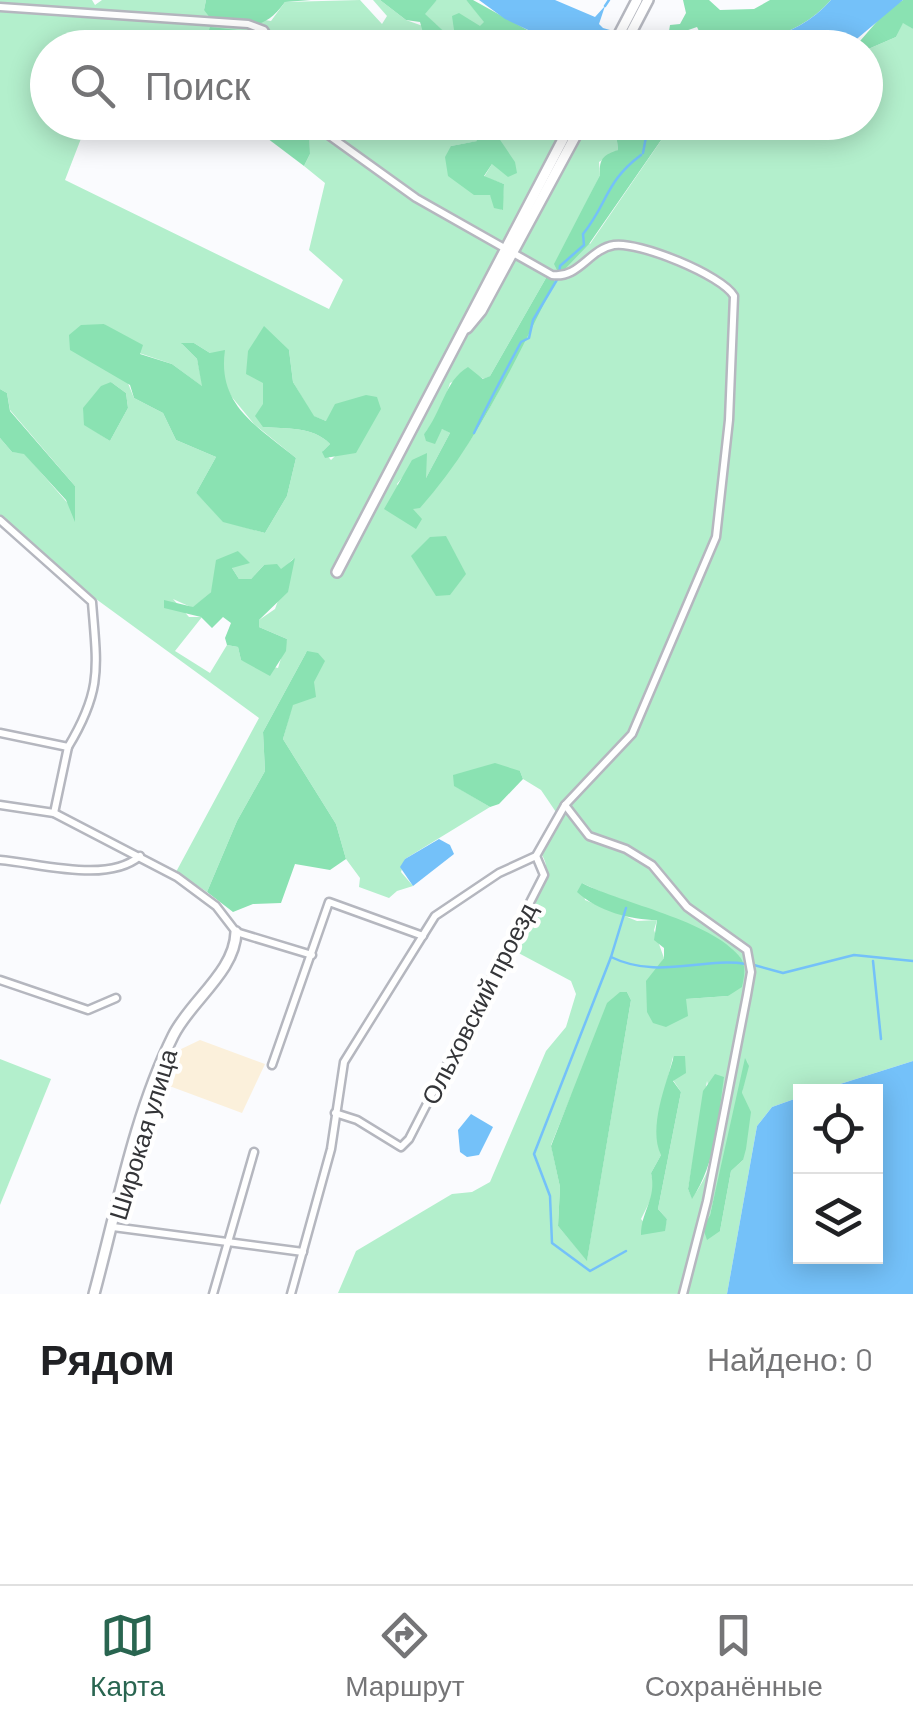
<!DOCTYPE html>
<html lang="ru">
<meta charset="utf-8">
<style>
:root{--surface:#fff;--page:#f2f2f2;--text:#202124;--muted:#757577;--line:#e0e0e0;--accent:#296550}
body{margin:0;font-family:Barlow,sans-serif;background:var(--page);color:var(--text)}
.controls{position:absolute;right:30px;bottom:30px;display:grid;overflow:hidden;border-radius:0px;box-shadow:0 5px 25px #0003}
.controls button{width:90px;height:90px;display:grid;place-items:center;padding:0;border:0;border-bottom:2px solid var(--line);background:var(--surface);color:var(--text);font:50px sans-serif}
.list{margin:0;padding:0;list-style:none}
h2{display:flex;justify-content:space-between;align-items:center;height:130px;margin:0;padding:0 40px;font-size:42px}
h2 small{font-size:32px;font-weight:400;color:var(--muted)}
.icon{flex:none;width:55px;height:55px;fill:none;stroke:currentColor;stroke-width:2;stroke-linecap:round;stroke-linejoin:round}
.map{position:relative;flex:none;width:913px;height:1294px;overflow:hidden}
.search{position:absolute;background:var(--surface);box-shadow:0 5px 25px #0003;left:30px;right:30px;top:30px;height:110px;display:flex;align-items:center;gap:25px;box-sizing:border-box;padding:0 35px;border-radius:55px;color:var(--muted);font-size:38px}
.sheet{height:290px;background:var(--surface)}
nav{display:flex;justify-content:space-around;align-items:center;box-sizing:border-box;height:140px;border-top:2px solid var(--line);background:var(--surface);font-size:28px;color:var(--muted)}
nav a{display:grid;justify-items:center;gap:5px}
nav .on{color:var(--accent)}
.map>svg:first-child{display:block}
</style>
<div class="map">
<svg width="913" height="1294" viewBox="0 0 913 1294">
<rect width="100%" height="100%" fill="#fafbfe"/>
<!-- industrial -->
<path fill="#fbf0db" d="M 200,1040 L 265,1064 L 242,1113 L 164,1084 L 177,1051 Z"/>
<!-- green -->
<g fill="#b3efcc" fill-rule="evenodd">
<path d="M 0,0 L 92,0 L 95,5 L 102,0 L 206,0 L 204,10 L 271,21 L 285,2 L 360,0 L 382,24 L 387,16 L 373,0 L 380,0 L 406,20 L 448,35 L 424,14 L 437,0 L 466,0 L 485,22 L 479,36 L 512,32 L 548,47 L 268,47 L 257,32 L 220,41 L 223,47 L 48,48 L 48,122 L 87,123 L 65,180 L 329,309 L 343,280 L 309,250 L 325,183 L 304,166 L 310,154 L 309,123 L 426,123 L 427,131 L 438,135 L 447,123 L 470,123 L 478,141 L 451,146 L 502,210 L 504,184 L 484,177 L 492,164 L 494,131 L 515,135 L 523,123 L 615,123 L 618,150 L 599,162 L 600,175 L 574,228 L 590,244 L 673,123 L 866,122 L 866,50 L 896,37 L 903,22 L 913,29 L 913,1061 L 818,1091 L 800,1092 L 800,1097 L 772,1107 L 757,1126 L 727,1294 L 338,1293 L 356,1251 L 452,1194 L 472,1192 L 490,1182 L 546,1051 L 566,1027 L 576,994 L 571,981 L 511,949 C 515,920 560,884 542,855 L 560,818 L 541,790 L 523,779 L 520,771 L 454,775 L 455,786 L 490,807 L 405,859 L 401,872 L 413,886 L 397,891 L 389,898 L 359,887 L 360,878 L 346,859 L 336,824 L 283,739 L 307,651 L 263,732 L 265,771 L 237,821 L 207,892 L 176,872 L 259,718 L 96,599 L 0,522 L 0,438 L 12,452 L 24,453 L 71,507 L 75,486 L 10,410 L 7,393 L 0,389 ZM 552,277 C 517,354 478,453 412,508 L 397,484 L 410,468 L 425,480 L 450,433 L 443,429 L 424,434 L 440,414 L 450,383 L 474,374 L 484,379 L 490,376 L 546,278 ZM 104,324 L 139,353 L 172,364 L 203,387 L 197,359 L 182,344 L 194,343 L 210,353 L 231,396 L 254,424 L 296,458 L 287,496 L 265,533 L 223,521 L 196,493 L 216,457 L 176,440 L 163,413 L 134,398 ZM 289,350 L 293,382 L 313,416 L 326,421 L 337,454 L 331,460 L 323,451 L 330,444 C 313,426 286,429 263,427 L 263,382 ZM 111,382 L 126,393 L 128,408 L 110,441 L 84,424 ZM 239,551 L 232,568 L 239,579 L 251,579 L 264,565 L 281,570 L 293,559 L 275,609 L 259,620 L 259,627 L 287,639 L 278,668 L 241,660 L 238,647 L 227,645 L 210,673 L 175,651 L 202,617 L 189,617 L 173,599 L 193,608 L 211,592 ZM 582,883 L 740,957 L 728,996 L 686,999 L 655,972 L 664,958 L 654,930 L 657,920 L 637,921 L 585,900 ZM 627,992 L 631,1000 L 587,1260 L 558,1226 L 560,1187 L 551,1145 L 571,1096 ZM 673,1057 L 673,1080 L 681,1092 L 658,1209 L 667,1219 L 664,1231 L 651,1231 L 641,1219 L 655,1191 L 651,1173 L 661,1155 L 659,1113 ZM 748,1060 L 742,1093 L 743,1160 L 731,1171 L 720,1231 L 703,1228 L 710,1215 ZM 707,1081 C 718,1123 720,1161 692,1198 L 688,1189 Z"/>
<path d="M 0,1059 L 51,1079 L 0,1205 Z"/>
</g>
<!-- forest -->
<g fill="#8ae2b2">
<path d="M 206,0 L 311,0 L 285,2 C 262,34 246,25 211,19 L 204,10 Z"/>
<path d="M 380,0 L 437,0 L 425,14 L 449,36 L 441,39 L 424,36 L 420,22 L 406,20 Z"/>
<path d="M 466,0 L 473,0 L 558,47 L 512,32 L 478,36 L 454,30 L 452,16 L 459,13 L 480,26 L 484,22 Z"/>
<path d="M 683,0 L 709,0 L 720,10 L 754,9 L 770,0 L 831,0 C 798,38 747,47 698,43 L 702,37 L 697,27 L 668,37 L 670,25 L 680,24 L 686,13 Z"/>
<path d="M 903,0 L 913,0 L 913,29 L 903,23 L 896,37 L 866,50 L 854,48 L 886,11 Z"/>
<path d="M 210,27 L 257,32 L 268,47 L 223,47 L 220,41 L 207,37 Z"/>
<path d="M 247,123 L 309,123 L 310,154 L 304,166 Z"/>
<path d="M 470,123 L 523,123 L 515,135 L 494,131 L 515,162 L 517,173 L 508,177 L 492,164 L 484,176 L 504,184 L 503,210 L 494,208 L 490,195 L 474,195 L 448,176 L 445,157 L 451,146 L 477,141 Z"/>
<path d="M 615,123 L 673,123 L 589,244 L 564,270 L 557,270 L 554,264 L 600,175 C 599,159 603,155 618,150 Z"/>
<path d="M 552,277 L 555,282 C 516,358 478,444 420,508 L 413,509 L 422,519 L 416,529 L 384,509 L 412,460 L 427,453 L 426,478 L 450,433 L 442,429 L 435,444 L 426,441 L 424,434 C 442,412 445,380 468,367 L 483,379 L 490,376 L 546,278 Z"/>
<path d="M 104,324 L 143,345 L 140,354 L 172,364 L 202,386 L 197,359 L 181,343 L 194,343 L 210,353 L 225,350 C 217,405 257,426 296,458 L 287,496 L 265,533 L 223,522 L 196,493 L 216,457 L 176,440 L 163,413 L 134,398 L 130,385 L 70,350 L 69,335 L 81,325 Z"/>
<path d="M 264,326 L 289,350 L 293,382 L 314,416 L 326,421 L 335,404 L 366,395 L 377,397 L 381,409 L 356,453 L 325,458 L 322,452 L 330,444 C 313,426 286,429 263,427 L 255,416 L 263,404 L 263,383 L 246,374 L 248,351 Z"/>
<path d="M 111,382 L 126,393 L 128,408 L 110,441 L 84,425 L 83,408 L 101,386 Z"/>
<path d="M 0,389 L 7,393 L 10,411 L 75,486 L 75,522 L 66,500 L 24,454 L 12,452 L 0,438 Z"/>
<path d="M 446,536 L 466,574 L 450,595 L 436,596 L 411,556 L 430,537 Z"/>
<path d="M 238,551 L 250,563 L 232,568 L 239,579 L 251,579 L 264,565 L 277,564 L 281,569 L 295,558 L 288,592 L 259,620 L 259,627 L 287,639 L 286,651 L 270,676 L 241,660 L 238,647 L 227,645 L 225,638 L 231,623 L 223,617 L 212,628 L 201,617 L 164,608 L 164,600 L 193,607 L 211,592 L 216,560 Z"/>
<path d="M 307,651 L 318,653 L 325,661 L 314,682 L 316,697 L 293,705 L 283,739 L 336,824 L 346,859 L 330,870 L 295,864 L 281,903 L 253,904 L 233,912 L 207,892 L 237,821 L 265,771 L 263,732 Z"/>
<path d="M 495,763 L 520,771 L 523,779 L 499,804 L 490,807 L 454,786 L 453,775 Z"/>
<path d="M 582,883 C 623,904 710,920 740,957 C 747,966 744,977 742,987 L 728,996 L 686,999 L 688,1016 L 666,1027 L 653,1023 L 647,1012 L 646,981 L 664,958 L 664,948 L 654,940 L 657,920 C 630,920 598,911 577,892 Z"/>
<path d="M 620,992 L 627,992 L 631,1000 L 587,1261 L 558,1226 L 560,1187 L 551,1146 L 607,1003 Z"/>
<path d="M 674,1056 L 685,1056 L 686,1073 L 673,1081 L 681,1092 L 658,1209 L 667,1219 L 665,1231 L 641,1235 C 641,1211 657,1199 651,1173 L 661,1155 C 648,1127 666,1085 674,1056 Z"/>
<path d="M 745,1058 L 749,1066 L 742,1093 L 751,1112 L 746,1149 L 743,1160 L 731,1171 L 720,1231 L 707,1240 L 703,1228 L 710,1215 Z"/>
<path d="M 715,1074 L 724,1077 C 718,1119 716,1163 692,1199 L 688,1189 L 703,1091 Z"/>
</g>
<!-- water -->
<g fill="#74c1f9">
<path d="M 479,0 L 555,0 L 595,17 L 605,6 L 599,24 L 603,28 C 673,49 777,62 831,0 L 903,0 L 846,48 L 564,47 L 505,19 Z"/>
<path d="M 439,839 L 450,845 L 454,854 L 413,886 L 400,867 L 405,859 Z"/>
<path d="M 913,1061 L 913,1294 L 727,1294 L 757,1126 L 772,1107 L 800,1097 L 800,1256 L 876,1256 L 876,1092 L 818,1091 Z"/>
<path d="M 471,1114 L 493,1127 L 479,1155 L 467,1157 L 460,1152 L 458,1130 Z"/>
</g>
<g fill="none" stroke-linecap="round" stroke-linejoin="round">
<!-- stream -->
<g stroke="#74c1f9" stroke-width="2.5">
<path d="M 605,6 L 609,0"/>
<path d="M 643,153 L 646,137 L 669,122"/>
<path d="M 559,274 L 560,266 L 584,245 L 583,234 C 608,203 605,182 641,155"/>
<path d="M 474,433 C 489,401 505,372 521,342 L 529,338 L 533,320 L 558,278"/>
<path d="M 626,908 L 611,957 C 658,980 702,957 746,964"/>
<path d="M 611,957 L 534,1154 L 550,1196 L 552,1243 L 590,1271 L 626,1251"/>
<path d="M 873,961 L 881,1039"/>
<path d="M 754,965 L 783,973 L 854,955 L 913,961"/>
</g>
<defs>
<g id="minor">
<path d="M 0,7 L 248,24 L 264,30 L 275,48"/>
<path d="M 318,122 L 327,134 L 416,198 L 552,275 C 579,279 589,249 614,245 C 638,241 722,275 734,296 L 729,420 L 716,537 L 632,734 L 565,805 L 589,836 L 626,849 L 652,865 L 687,907 L 747,950 L 751,972 L 747,995 L 707,1201 L 683,1294"/>
<path d="M 0,520 L 92,602 C 97,667 103,689 68,747"/>
<path d="M 0,733 L 68,747 L 54,813"/>
<path d="M 0,805 L 54,813 L 177,877 L 216,906 L 236,932 L 312,955"/>
<path d="M 0,860 C 39,863 107,884 140,856"/>
<path d="M 0,980 L 88,1010 L 116,998"/>
<path d="M 272,1065 L 329,902 L 423,936"/>
<path d="M 335,1113 L 357,1120 L 401,1147 L 409,1139 L 544,875 L 536,856"/>
<path d="M 113,1227 L 303,1252"/>
<path d="M 213,1294 L 254,1152"/>
<path d="M 291,1294 L 331,1149 L 344,1062 L 435,916 L 499,873 L 536,856 L 565,805"/>
</g>
<g id="tertiary">
<path d="M 612,48 L 637,0"/>
<path d="M 623,48 L 648,0"/>
<path d="M 467,328 L 481,311 L 583,122"/>
<path d="M 337,572 L 572,122"/>
<path d="M 94,1294 C 117,1209 134,1115 173,1036 C 190,1001 235,972 236,932"/>
</g>
</defs>
<!-- minor casing -->
<use href="#minor" stroke="#b5b7bf" stroke-width="11"/>
<!-- tertiary casing -->
<use href="#tertiary" stroke="#b5b7bf" stroke-width="14"/>
<!-- minor -->
<use href="#minor" stroke="#fff" stroke-width="6"/>
<!-- tertiary -->
<use href="#tertiary" stroke="#fff" stroke-width="9"/>
</g>
<g text-anchor="middle" dominant-baseline="central" stroke-width="9" stroke-linejoin="round" paint-order="stroke">
<!-- street labels -->
<g font-size="25" fill="#343538" stroke="#fff">
<text transform="translate(478 1003) rotate(-63)">Ольховский проезд</text>
<text transform="translate(142 1134) rotate(-73)">Широкая улица</text>
</g>
</g>
</svg>
<div class="controls">
<button><svg class="icon" aria-label="locate" viewBox="0 0 24 24"><circle cx="12" cy="12" r="6"/><path d="M12 2v4M12 18v4M2 12h4M18 12h4"/></svg></button>
<button><svg class="icon" aria-label="layers" viewBox="0 0 24 24"><path d="M12 4l9 5-9 5-9-5zM3 14l9 5 9-5"/></svg></button>
</div>
<div class="search"><svg class="icon" aria-label="search" viewBox="0 0 24 24"><circle cx="10" cy="10" r="6"/><path d="M15 15l6 6"/></svg>Поиск</div>
</div>
<section class="sheet">
<h2>Рядом<small>Найдено: 0</small></h2>
<ul class="list">
</ul>
</section>
<nav>
<a class="on"><svg class="icon" aria-label="map" viewBox="0 0 24 24"><path d="M3 6l6-2 6 2 6-2v14l-6 2-6-2-6 2zM9 4v14M15 6v14"/></svg>Карта</a>
<a><svg class="icon" aria-label="directions" viewBox="0 0 24 24"><path d="M12 3l9 9-9 9-9-9zM9 14v-3h6M13 9l2 2-2 2"/></svg>Маршрут</a>
<a><svg class="icon" aria-label="saved" viewBox="0 0 24 24"><path d="M7 4h10v16l-5-4-5 4z"/></svg>Сохранённые</a>
</nav>
